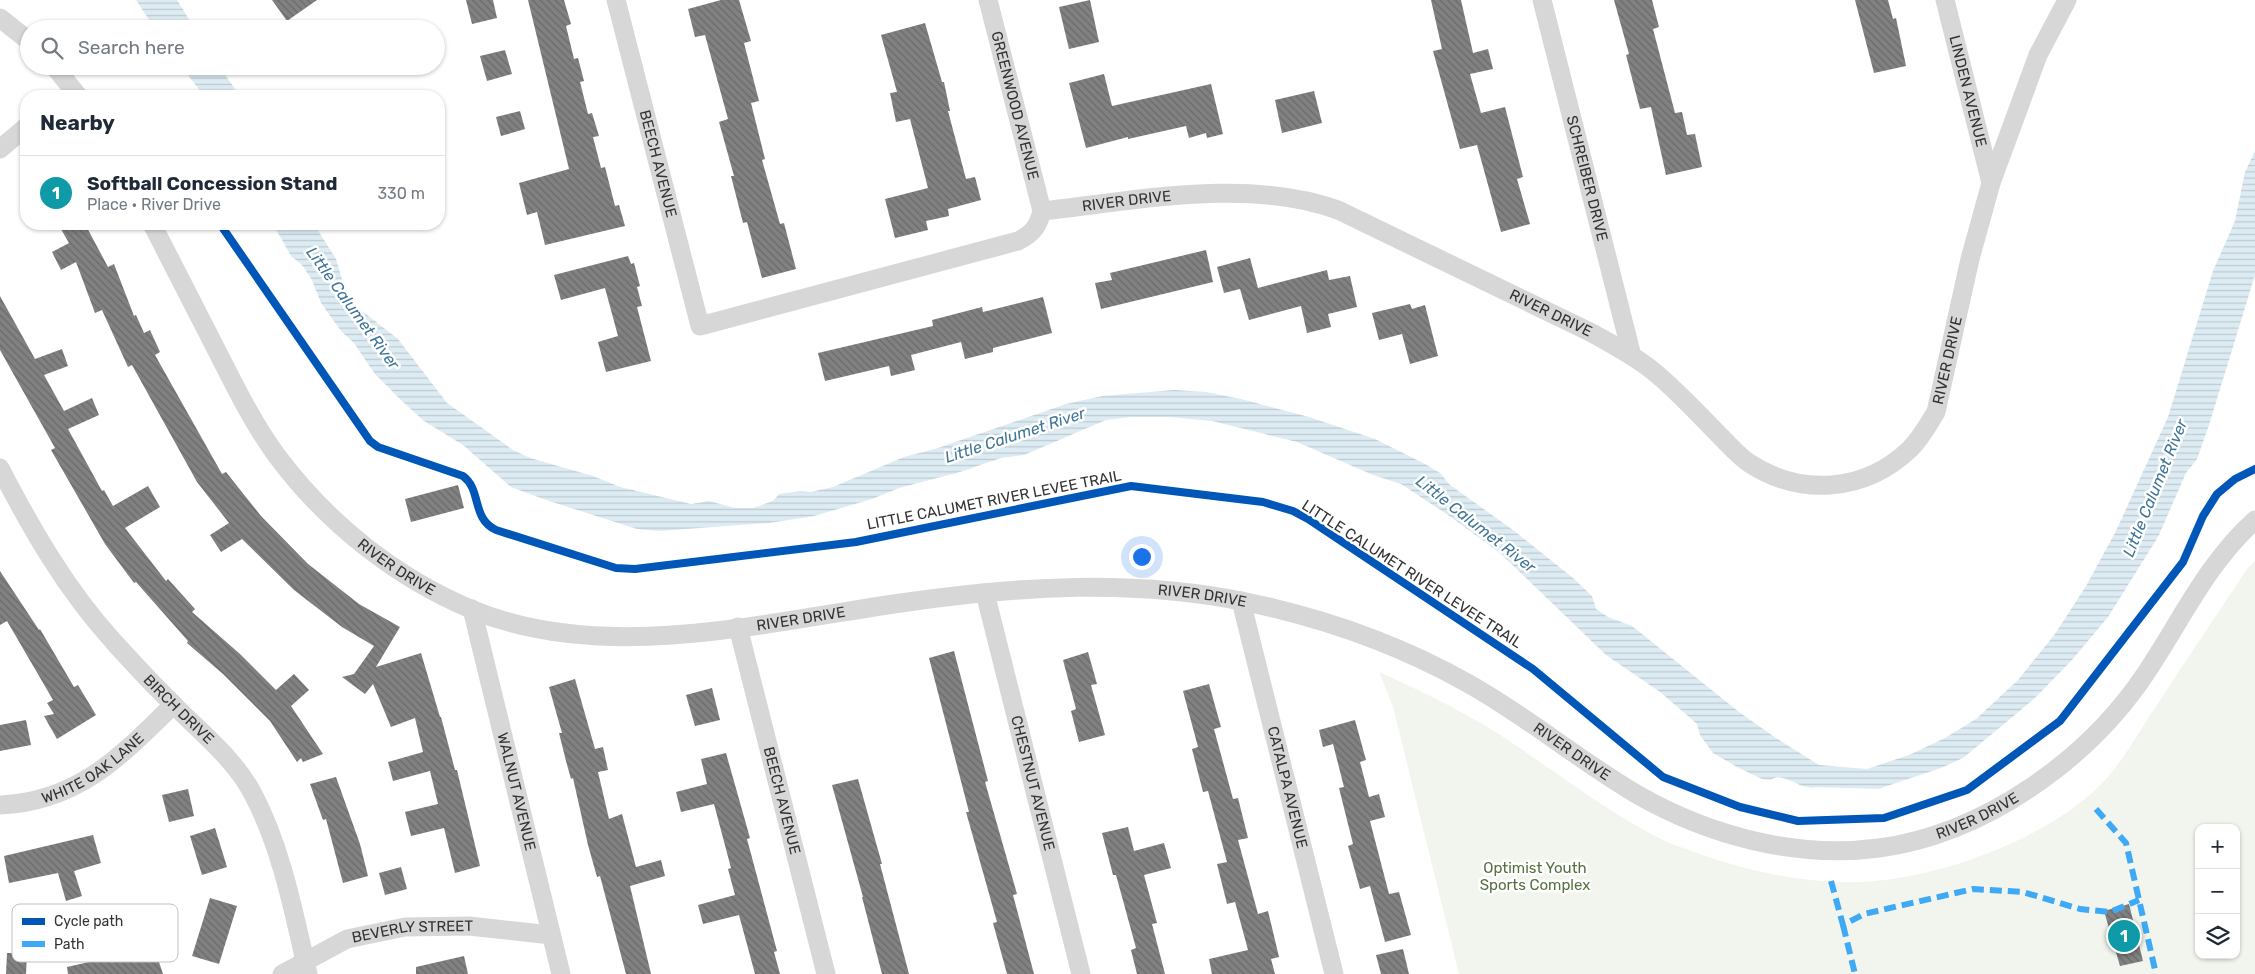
<!DOCTYPE html>
<meta charset="utf-8">
<style>
:root{--surface:#fff;--page:#f6f6f7;--text:#1f2937;--muted:#747a83;--line:#e0e1e3;--accent:#db2777}
body{margin:0;font-family:Rubik,sans-serif;background:var(--page);color:var(--text)}
.controls{position:absolute;right:15px;bottom:15px;display:grid;overflow:hidden;border-radius:10px;box-shadow:0 1px 4px #0004}
.controls button{width:45px;height:45px;display:grid;place-items:center;padding:0;border:0;border-bottom:1px solid var(--line);background:var(--surface);color:var(--text);font:25px sans-serif}
.you{position:absolute;left:1141px;top:556px;width:18px;height:18px;margin:-12px;border:4px solid #fff;border-radius:50%;background:#1a73e8;box-shadow:0 0 0 8px #1a73e833}
.badge{display:grid;place-items:center;width:32px;height:32px;border-radius:50%;background:var(--accent);color:#fff;font-size:16px;font-weight:700}
.pin{position:absolute;translate:-50% -50%;border:2px solid #fff;box-shadow:0 1px 5px #0006}
.list{margin:0;padding:0;list-style:none}
h2{display:flex;justify-content:space-between;align-items:center;height:65px;margin:0;padding:0 20px;font-size:21px}
h2 small{font-size:16px;font-weight:400;color:var(--muted)}
.list li{display:grid;grid-template-columns:32px 1fr auto;gap:15px;align-items:center;box-sizing:border-box;height:75px;padding:0 20px;border-top:1px solid var(--line)}
.list b{display:block;font-size:19px;white-space:nowrap}
.list p{margin:0;font-size:16px;white-space:nowrap;color:var(--muted)}
.list em{font-size:16px;font-style:normal;color:var(--muted)}
.icon{flex:none;width:28px;height:28px;fill:none;stroke:currentColor;stroke-width:2;stroke-linecap:round;stroke-linejoin:round}
.map{position:relative;flex:none;width:2255px;height:974px;overflow:hidden}
.search{position:absolute;background:var(--surface);box-shadow:0 1px 4px #0004;left:20px;top:20px;width:425px;height:55px;display:flex;align-items:center;gap:12px;box-sizing:border-box;padding:0 18px;border-radius:28px;color:var(--muted);font-size:19px}
.panel{position:absolute;background:var(--surface);box-shadow:0 1px 4px #0004;left:20px;top:90px;width:425px;height:140px;border-radius:20px}
.map>svg:first-child{display:block}
</style>
<div class="map">
<svg width="2255" height="974" viewBox="0 0 2255 974">
<defs>
<pattern id="water-rules" width="6" height="5" patternUnits="userSpaceOnUse" patternTransform="scale(1.25)"><rect width="6" height="5" fill="#ddebf3"/><path d="M0 2.5h6" fill="none" stroke="#becad1"/></pattern>
<pattern id="building-back-hatch" width="6" height="6" patternUnits="userSpaceOnUse" patternTransform="scale(1.25)"><rect width="6" height="6" fill="#818181"/><path d="M-1 5l2 2M0 0l6 6M5-1l2 2" fill="none" stroke="#6a6a6a"/></pattern>
</defs>
<rect width="100%" height="100%" fill="#fff"/>
<!-- park -->
<path fill="#f1f5ed" fill-rule="evenodd" d="M 2255,561 L 2255,974 L 1459,974 L 1393,707 L 1379,672 C 1419,690 1459,709 1497,733 C 1553,769 1607,813 1667,842 C 1678,847 1691,850 1702,855 C 1746,870 1790,880 1837,882 C 1918,886 2033,846 2093,792 C 2118,770 2135,738 2153,711 C 2184,663 2216,616 2247,569 ZM 2199,828 L 2236,828 L 2236,955 L 2199,955 Z"/>
<!-- water -->
<g fill="url(#water-rules)">
<path d="M 136,0 L 177,0 L 195,29 L 155,29 Z"/>
<path d="M 181,66 L 219,66 L 240,96 L 204,96 Z"/>
<path d="M 2255,151 L 2255,275 L 2209,425 L 2197,459 L 2186,473 L 2158,537 L 2108,617 L 2072,660 L 2034,699 L 1963,758 L 1941,768 L 1878,789 L 1815,787 C 1800,791 1782,770 1771,780 L 1762,779 L 1737,767 L 1713,753 L 1700,735 L 1697,724 L 1688,716 L 1660,692 L 1606,655 L 1500,553 L 1448,515 L 1401,484 L 1373,475 L 1297,442 L 1212,421 L 1170,417 L 1130,417 L 1106,420 L 1024,455 L 1001,458 L 960,472 L 899,488 L 872,499 L 814,516 L 769,523 L 659,531 L 637,529 L 549,501 L 511,487 L 463,445 L 424,421 L 404,403 L 375,374 L 354,343 L 341,331 L 321,303 L 312,280 L 302,265 L 291,256 L 273,224 L 314,224 L 336,259 L 343,283 L 353,304 L 398,339 L 447,403 L 513,450 L 530,458 L 593,476 L 620,487 L 691,504 L 709,501 L 735,508 L 753,508 L 773,501 L 779,494 L 801,491 L 811,492 L 833,487 L 904,457 L 938,448 L 1066,404 L 1102,396 L 1174,390 L 1206,392 L 1241,399 L 1309,417 L 1375,439 L 1425,464 L 1440,473 L 1450,485 L 1513,530 L 1573,578 L 1592,596 L 1596,609 L 1608,617 L 1632,626 L 1739,712 L 1776,738 L 1819,765 L 1867,769 L 1909,755 L 1945,738 L 1976,719 L 2018,680 L 2055,634 L 2086,586 L 2116,531 L 2168,417 L 2213,271 L 2235,221 L 2245,172 Z"/>
</g>
<!-- building -->
<g fill="url(#building-back-hatch)">
<path d="M 272,0 L 317,0 L 287,21 Z"/>
<path d="M 466,0 L 493,0 L 497,18 L 472,24 Z"/>
<path d="M 528,0 L 564,0 L 571,24 L 566,26 L 574,59 L 578,58 L 584,81 L 580,82 L 588,114 L 592,113 L 599,136 L 593,137 L 601,168 L 605,167 L 615,206 L 619,205 L 625,226 L 545,245 L 537,212 L 527,215 L 519,183 L 569,169 Z"/>
<path d="M 721,0 L 739,0 L 751,41 L 744,43 L 759,101 L 751,103 L 765,159 L 762,160 L 780,224 L 784,223 L 796,269 L 762,278 L 747,222 L 743,223 L 731,176 L 734,176 L 719,122 L 728,119 L 705,35 L 695,37 L 688,9 Z"/>
<path d="M 1090,0 L 1099,42 L 1069,49 L 1059,7 Z"/>
<path d="M 1431,0 L 1461,0 L 1473,53 L 1488,49 L 1493,69 L 1470,74 L 1481,113 L 1505,107 L 1523,177 L 1517,179 L 1530,224 L 1501,232 L 1477,145 L 1460,149 L 1433,51 L 1442,49 Z"/>
<path d="M 1614,0 L 1652,0 L 1659,27 L 1653,29 L 1675,113 L 1682,112 L 1687,135 L 1695,134 L 1702,167 L 1666,175 L 1651,107 L 1640,109 L 1626,55 L 1629,54 Z"/>
<path d="M 1855,0 L 1888,0 L 1893,19 L 1896,18 L 1906,66 L 1874,73 Z"/>
<path d="M 925,23 L 942,82 L 944,82 L 950,111 L 948,111 L 966,179 L 975,177 L 981,200 L 948,209 L 949,216 L 926,221 L 928,230 L 895,238 L 885,199 L 928,188 L 910,119 L 896,122 L 890,93 L 897,92 L 881,35 Z"/>
<path d="M 505,50 L 512,74 L 487,81 L 480,56 Z"/>
<path d="M 1104,74 L 1112,106 L 1211,84 L 1223,134 L 1207,138 L 1206,133 L 1189,138 L 1186,126 L 1128,139 L 1128,137 L 1086,148 L 1069,83 Z"/>
<path d="M 1314,91 L 1322,123 L 1282,133 L 1275,100 Z"/>
<path d="M 520,111 L 525,129 L 501,136 L 496,117 Z"/>
<path d="M 58,224 L 85,224 L 108,267 L 114,264 L 134,316 L 136,315 L 144,333 L 150,330 L 160,352 L 155,355 L 222,474 L 226,472 L 261,516 L 308,564 L 359,604 L 400,627 L 376,667 L 421,653 L 440,717 L 441,717 L 455,770 L 457,770 L 480,866 L 455,873 L 444,828 L 411,836 L 405,812 L 438,804 L 430,771 L 393,781 L 388,762 L 423,752 L 415,718 L 391,727 L 373,684 L 365,694 L 342,677 L 354,674 L 374,646 L 342,627 L 294,590 L 242,539 L 221,552 L 210,535 L 229,523 L 197,482 L 132,365 L 128,367 L 102,310 L 95,313 L 76,262 L 61,270 L 52,252 L 69,243 Z"/>
<path d="M 1206,250 L 1213,282 L 1101,309 L 1095,283 L 1112,280 L 1110,273 Z"/>
<path d="M 628,256 L 631,264 L 634,263 L 640,286 L 637,287 L 642,306 L 637,307 L 651,361 L 606,372 L 598,342 L 618,336 L 605,288 L 561,300 L 554,275 Z"/>
<path d="M 1250,258 L 1258,288 L 1327,270 L 1329,280 L 1350,276 L 1357,307 L 1328,314 L 1331,327 L 1307,333 L 1301,306 L 1249,320 L 1240,289 L 1224,293 L 1217,267 Z"/>
<path d="M 0,296 L 35,359 L 62,349 L 68,366 L 44,375 L 64,411 L 92,398 L 99,415 L 68,429 L 102,491 L 104,490 L 113,506 L 148,486 L 160,507 L 125,528 L 166,581 L 168,579 L 195,609 L 192,612 L 240,654 L 276,690 L 294,674 L 309,690 L 291,706 L 323,754 L 303,762 L 301,758 L 297,762 L 270,721 L 223,674 L 187,643 L 188,641 L 136,582 L 134,583 L 105,544 L 51,450 L 55,448 L 0,350 Z"/>
<path d="M 1043,297 L 1052,333 L 993,348 L 993,352 L 965,359 L 961,342 L 911,355 L 915,370 L 891,376 L 889,366 L 825,381 L 818,353 L 933,326 L 932,320 L 982,307 L 983,312 Z"/>
<path d="M 1410,304 L 1412,309 L 1425,305 L 1438,356 L 1410,364 L 1402,334 L 1379,340 L 1372,313 Z"/>
<path d="M 458,485 L 464,508 L 411,522 L 405,499 Z"/>
<path d="M 0,571 L 39,630 L 40,629 L 74,687 L 78,685 L 96,715 L 57,739 L 44,716 L 54,714 L 47,703 L 53,700 L 7,621 L 0,625 Z"/>
<path d="M 954,651 L 988,781 L 985,782 L 1017,894 L 1013,895 L 1034,974 L 1007,974 L 993,923 L 997,922 L 966,812 L 969,812 L 929,658 Z"/>
<path d="M 1088,652 L 1097,684 L 1091,685 L 1105,735 L 1079,742 L 1071,711 L 1076,709 L 1063,660 Z"/>
<path d="M 575,679 L 595,749 L 603,747 L 608,770 L 598,772 L 609,819 L 622,814 L 636,867 L 661,860 L 665,876 L 630,886 L 651,974 L 626,974 L 600,876 L 597,877 L 588,845 L 573,778 L 571,779 L 566,761 L 559,733 L 562,733 L 549,687 Z"/>
<path d="M 1209,684 L 1221,727 L 1214,729 L 1233,799 L 1238,798 L 1248,838 L 1238,840 L 1258,914 L 1268,911 L 1279,957 L 1271,959 L 1275,974 L 1212,974 L 1209,959 L 1248,950 L 1235,902 L 1227,904 L 1217,864 L 1227,862 L 1208,791 L 1203,792 L 1192,749 L 1198,747 L 1183,691 Z"/>
<path d="M 712,688 L 720,720 L 695,726 L 686,695 Z"/>
<path d="M 26,720 L 31,745 L 0,751 L 0,725 Z"/>
<path d="M 1355,720 L 1366,760 L 1360,762 L 1369,797 L 1379,794 L 1385,817 L 1370,821 L 1389,894 L 1399,892 L 1411,935 L 1385,942 L 1370,886 L 1360,889 L 1348,846 L 1353,844 L 1339,788 L 1344,787 L 1333,744 L 1323,747 L 1319,730 Z"/>
<path d="M 726,753 L 750,838 L 747,839 L 777,951 L 774,952 L 780,974 L 755,974 L 739,915 L 703,924 L 698,905 L 735,895 L 728,869 L 731,868 L 714,804 L 681,812 L 676,792 L 707,784 L 701,759 Z"/>
<path d="M 336,777 L 360,844 L 368,876 L 343,883 L 326,819 L 323,820 L 310,784 Z"/>
<path d="M 858,779 L 882,864 L 880,864 L 909,974 L 882,974 L 876,951 L 862,897 L 863,897 L 832,785 Z"/>
<path d="M 188,789 L 194,816 L 169,822 L 162,795 Z"/>
<path d="M 1128,827 L 1134,851 L 1164,843 L 1171,868 L 1144,875 L 1157,923 L 1152,924 L 1165,974 L 1137,974 L 1131,950 L 1136,948 L 1116,875 L 1113,875 L 1102,833 Z"/>
<path d="M 215,828 L 227,867 L 202,875 L 190,836 Z"/>
<path d="M 93,835 L 101,863 L 74,871 L 82,896 L 66,901 L 58,873 L 9,883 L 4,856 Z"/>
<path d="M 401,867 L 407,889 L 385,895 L 379,873 Z"/>
<path d="M 210,898 L 237,906 L 219,964 L 192,956 Z"/>
<path d="M 2129,904 L 2143,961 L 2120,966 L 2104,911 Z"/>
<path d="M 127,914 L 138,956 L 155,950 L 163,974 L 68,974 L 67,967 L 115,956 L 106,920 Z"/>
<path d="M 1403,949 L 1409,974 L 1381,974 L 1376,955 Z"/>
<path d="M 7,953 L 27,953 L 26,974 L 6,974 Z"/>
<path d="M 464,956 L 468,974 L 416,974 L 416,967 Z"/>
</g>
<g fill="none" stroke-linecap="round" stroke-linejoin="round">
<!-- street -->
<g stroke="#d7d7d7" stroke-width="19">
<path id="s1" d="M 616,0 L 700,326 L 1018,241 C 1032,234 1038,227 1042,211 C 1136,201 1247,177 1338,210 L 1592,333 C 1613,345 1635,356 1653,371 C 1679,392 1701,417 1724,440 C 1732,448 1740,457 1749,463 C 1801,497 1865,492 1910,449 C 1921,438 1928,425 1936,412 L 1970,259 L 1991,183 L 2038,55 L 2067,0"/>
<path id="s2" d="M 988,0 L 1042,211"/>
<path id="s3" d="M 1542,0 L 1632,356"/>
<path id="s4" d="M 1945,0 L 1991,183"/>
<path d="M 0,18 L 29,41"/>
<path d="M 54,66 L 78,96"/>
<path d="M 0,149 L 26,127"/>
<path id="s5" d="M 152,224 C 173,265 194,306 215,347 C 234,384 252,422 277,456 C 327,523 396,578 473,610 C 607,665 769,621 908,602 C 1019,586 1135,579 1246,602 C 1323,618 1400,645 1469,684 C 1528,717 1580,761 1638,795 C 1710,836 1797,859 1879,848 C 1984,834 2088,760 2146,673 C 2181,621 2207,563 2255,520"/>
<path id="s6" d="M 0,468 C 32,530 66,589 113,641 C 133,663 152,684 173,704 C 201,733 234,758 253,794 C 282,849 294,914 308,974"/>
<path id="s7" d="M 985,593 L 1081,974"/>
<path id="s8" d="M 1241,601 L 1334,974"/>
<path id="s9" d="M 472,609 L 561,974"/>
<path id="s10" d="M 738,627 L 826,974"/>
<path id="s11" d="M 0,805 C 78,802 121,756 173,705"/>
<path id="s12" d="M 282,974 L 347,939 L 405,927 L 469,926 L 551,935"/>
</g>
<!-- quiet -->
<g stroke="#3fa9f5" stroke-width="6" stroke-dasharray="12 6" stroke-linecap="butt">
<path d="M 2096,809 L 2126,843 L 2156,974"/>
<path d="M 1831,881 L 1843,925 L 1864,914 L 1973,889 L 2023,892 L 2080,909 L 2110,912 L 2139,900"/>
<path d="M 1843,925 L 1855,974"/>
</g>
<defs>
<path id="cycleway" d="M 220,224 L 370,441 L 378,447 L 463,476 C 482,490 471,518 496,530 L 616,568 L 635,569 L 856,542 L 1131,486 L 1263,502 L 1293,511 L 1308,519 L 1533,669 L 1663,777 L 1740,807 L 1798,821 L 1884,818 L 1967,790 L 2060,721 L 2183,562 L 2203,516 L 2217,494 L 2235,479 L 2255,469"/>
</defs>
<!-- cycleway casing -->
<use href="#cycleway" stroke="#fff" stroke-width="11"/>
<!-- cycleway -->
<use href="#cycleway" stroke="#0057b8" stroke-width="8"/>
</g>
<g text-anchor="middle" dominant-baseline="central" stroke-width="5" stroke-linejoin="round" paint-order="stroke">
<!-- street labels -->
<g font-size="15" fill="#333" stroke="#fff">
<text stroke="none"><textPath href="#s4" startOffset="94">LINDEN AVENUE</textPath></text>
<text stroke="none"><textPath href="#s2" startOffset="109">GREENWOOD AVENUE</textPath></text>
<text stroke="none"><textPath href="#s1" startOffset="169">BEECH AVENUE</textPath></text>
<text stroke="none"><textPath href="#s3" startOffset="184">SCHREIBER DRIVE</textPath></text>
<text stroke="none"><textPath href="#s1" startOffset="791">RIVER DRIVE</textPath></text>
<text stroke="none"><textPath href="#s1" startOffset="1241">RIVER DRIVE</textPath></text>
<text stroke="none"><textPath href="#s1" startOffset="1765">RIVER DRIVE</textPath></text>
<text transform="translate(994 500) rotate(-11)">LITTLE CALUMET RIVER LEVEE TRAIL</text>
<text stroke="none"><textPath href="#s5" startOffset="428">RIVER DRIVE</textPath></text>
<text transform="translate(1412 574) rotate(33)">LITTLE CALUMET RIVER LEVEE TRAIL</text>
<text stroke="none"><textPath href="#s5" startOffset="1252">RIVER DRIVE</textPath></text>
<text stroke="none"><textPath href="#s5" startOffset="848">RIVER DRIVE</textPath></text>
<text stroke="none"><textPath href="#s6" startOffset="302">BIRCH DRIVE</textPath></text>
<text stroke="none"><textPath href="#s5" startOffset="1658">RIVER DRIVE</textPath></text>
<text stroke="none"><textPath href="#s11" startOffset="102">WHITE OAK LANE</textPath></text>
<text stroke="none"><textPath href="#s7" startOffset="196">CHESTNUT AVENUE</textPath></text>
<text stroke="none"><textPath href="#s8" startOffset="192">CATALPA AVENUE</textPath></text>
<text stroke="none"><textPath href="#s9" startOffset="188">WALNUT AVENUE</textPath></text>
<text stroke="none"><textPath href="#s10" startOffset="179">BEECH AVENUE</textPath></text>
<text stroke="none"><textPath href="#s5" startOffset="2092">RIVER DRIVE</textPath></text>
<text stroke="none"><textPath href="#s12" startOffset="140">BEVERLY STREET</textPath></text>
</g>
<!-- park labels -->
<g font-size="15" fill="#56703f" stroke="#fff">
<text x="1535" y="868">Optimist Youth<tspan x="1535" dy="17">Sports Complex</tspan></text>
</g>
<!-- water labels -->
<g font-size="16" font-style="italic" fill="#3f7597" stroke="#fff">
<text transform="translate(353 308) rotate(54)">Little Calumet River</text>
<text transform="translate(1015 435) rotate(-18)">Little Calumet River</text>
<text transform="translate(2155 488) rotate(-68)">Little Calumet River</text>
<text transform="translate(1476 524) rotate(38)">Little Calumet River</text>
</g>
</g>
<!-- legend -->
<rect x="12" y="904" width="166" height="58" rx="8" fill="#fff" stroke="#c2c2c2" stroke-width="1"/>
<rect x="22" y="918" width="23" height="7" fill="#0057b8"/>
<rect x="22" y="941" width="23" height="6" fill="#3fa9f5"/>
<g font-size="14" fill="#333">
<text x="54" y="926">Cycle path</text>
<text x="54" y="949">Path</text>
</g>
</svg>
<div class="controls">
<button>+</button>
<button>−</button>
<button><svg class="icon" aria-label="layers" viewBox="0 0 24 24"><path d="M12 4l9 5-9 5-9-5zM3 14l9 5 9-5"/></svg></button>
</div>
<div class="you"></div>
<div class="pin badge" style="left:2124px;top:936px;background:#0f9aa8">1</div>
<div class="search"><svg class="icon" aria-label="search" viewBox="0 0 24 24"><circle cx="10" cy="10" r="6"/><path d="M15 15l6 6"/></svg>Search here</div>
<section class="panel">
<h2>Nearby<small></small></h2>
<ul class="list">
<li><span class="badge" style="background:#0f9aa8">1</span><div><b>Softball Concession Stand</b><p>Place · River Drive</p></div><em>330 m</em></li>
</ul>
</section>
</div>
